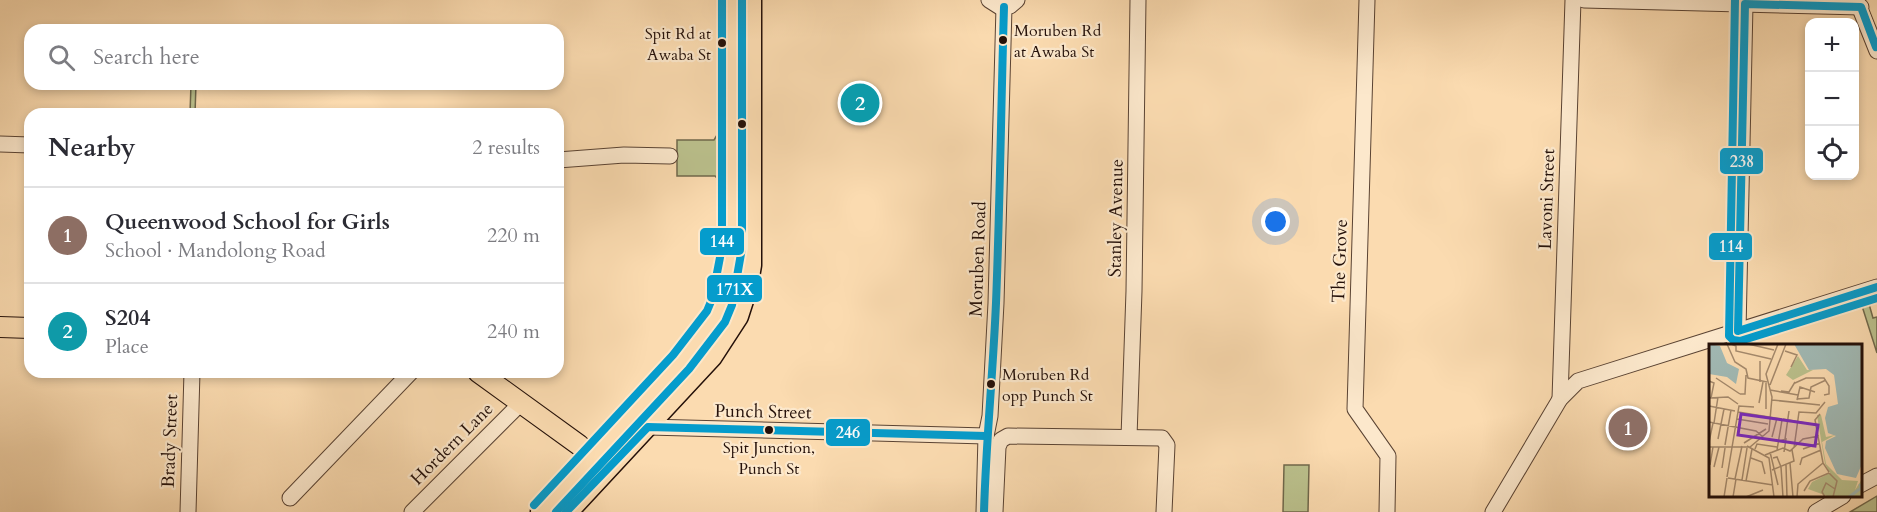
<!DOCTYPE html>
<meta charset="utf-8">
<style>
:root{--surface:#fff;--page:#f2f2f3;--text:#2b2b33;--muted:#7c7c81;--line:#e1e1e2;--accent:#d93025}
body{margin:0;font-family:Cardo,serif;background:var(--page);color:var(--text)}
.controls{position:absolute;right:18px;top:18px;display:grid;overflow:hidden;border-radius:12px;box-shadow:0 3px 9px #0003}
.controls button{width:54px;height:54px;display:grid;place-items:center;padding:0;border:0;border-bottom:2px solid var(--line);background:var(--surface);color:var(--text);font:30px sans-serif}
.you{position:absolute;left:1276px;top:222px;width:21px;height:21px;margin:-15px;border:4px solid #fff;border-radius:50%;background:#1a73e8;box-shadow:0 0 0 9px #1a73e833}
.badge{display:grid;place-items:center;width:39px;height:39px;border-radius:50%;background:var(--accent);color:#fff;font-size:20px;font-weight:700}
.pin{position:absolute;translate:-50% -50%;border:3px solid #fff;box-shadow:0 2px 6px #0006}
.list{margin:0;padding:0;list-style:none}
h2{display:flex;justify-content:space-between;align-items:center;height:78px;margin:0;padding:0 24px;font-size:26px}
h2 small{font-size:20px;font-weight:400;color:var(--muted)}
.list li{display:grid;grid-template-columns:39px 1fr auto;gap:18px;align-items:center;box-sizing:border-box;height:96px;padding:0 24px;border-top:2px solid var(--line)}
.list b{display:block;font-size:22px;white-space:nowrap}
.list p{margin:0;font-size:20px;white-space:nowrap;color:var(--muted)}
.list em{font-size:20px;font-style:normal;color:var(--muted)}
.icon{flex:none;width:33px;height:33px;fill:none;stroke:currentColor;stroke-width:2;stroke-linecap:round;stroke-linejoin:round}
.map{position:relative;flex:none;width:1877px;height:512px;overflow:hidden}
.search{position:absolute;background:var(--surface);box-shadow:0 3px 9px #0003;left:24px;top:24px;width:540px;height:66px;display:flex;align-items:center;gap:15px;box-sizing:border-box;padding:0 21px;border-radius:18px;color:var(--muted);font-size:22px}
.panel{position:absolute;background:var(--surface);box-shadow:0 3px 9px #0003;left:24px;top:108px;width:540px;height:270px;border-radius:18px}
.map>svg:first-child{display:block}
</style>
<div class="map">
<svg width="1877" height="512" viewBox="0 0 1877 512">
<rect width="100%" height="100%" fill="#fbdbb0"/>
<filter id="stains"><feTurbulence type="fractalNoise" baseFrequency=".00333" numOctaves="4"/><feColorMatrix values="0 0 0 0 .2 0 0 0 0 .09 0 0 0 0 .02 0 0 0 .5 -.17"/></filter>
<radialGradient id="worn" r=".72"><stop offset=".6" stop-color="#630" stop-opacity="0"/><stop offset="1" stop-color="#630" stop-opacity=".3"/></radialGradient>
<!-- green -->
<g fill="#bbc18d" stroke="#70684b" stroke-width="1.5">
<path d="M 191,84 L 196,84 L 195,114 L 190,114 Z"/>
<path d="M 717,135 L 719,180 L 715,176 L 677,176 L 677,140 L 714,140 Z"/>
<path d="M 1869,304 L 1873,318 L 1877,317 L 1877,353 L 1862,306 Z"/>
<path d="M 1284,465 L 1309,465 L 1308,512 L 1283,512 Z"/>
<path d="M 1877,496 L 1877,512 L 1850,512 Z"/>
</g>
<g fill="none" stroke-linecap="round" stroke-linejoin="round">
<defs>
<g id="minor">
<path d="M 989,0 L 1000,7 L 1010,6 L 1017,0"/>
<path d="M 1367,0 L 1355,409 L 1388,456 L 1387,512"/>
<path d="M 1584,0 L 1861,7"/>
<path d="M 1857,1 L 1877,51"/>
<path d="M 0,144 L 30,145"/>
<path d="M 558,160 L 624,155 L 670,156"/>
<path d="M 1738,331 L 1745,4"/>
<path d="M 1560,399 L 1573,0"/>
<path d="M 648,427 L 986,436"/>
<path d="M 1129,437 L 1134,291 L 1138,0"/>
<path d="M 1860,485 L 1877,476"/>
<path d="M 290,498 L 411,372"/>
<path d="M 188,512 L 192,372"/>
<path d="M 412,512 L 520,404"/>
<path d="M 984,512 L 986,436 L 990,416 L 996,303 L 1004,7"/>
<path d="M 995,512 L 998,447 L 1001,440 L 1008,436 L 1162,438 L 1167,445 L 1164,512"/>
<path d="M 1493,512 L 1560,399 L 1578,381 L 1877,287"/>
<path d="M 1816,512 L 1843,496"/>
</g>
<g id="major">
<path d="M 0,327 L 30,328"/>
<path d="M 478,372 L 579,445 L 604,468"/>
</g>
<g id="highway">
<path d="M 542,512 L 681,362 L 716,316 L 722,302 L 732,248 L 732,0"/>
<path d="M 566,512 L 711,356 L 737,316 L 746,288 L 750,265 L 750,0"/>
</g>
</defs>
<!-- minor casing -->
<use href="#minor" stroke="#5a4333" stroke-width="17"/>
<!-- major casing -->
<use href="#major" stroke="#241009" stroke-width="22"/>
<!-- highway casing -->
<use href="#highway" stroke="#241009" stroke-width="25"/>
<!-- minor -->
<use href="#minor" stroke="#fce8cc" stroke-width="15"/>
<!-- major -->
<use href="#major" stroke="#fbdbb0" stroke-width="20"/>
<!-- highway -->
<use href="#highway" stroke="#fbdbb0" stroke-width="22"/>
<defs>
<g id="bus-1">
<path d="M 566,512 L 648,427 L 986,436"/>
<path d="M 984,512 C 986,442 993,373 996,303 C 1000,204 1001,106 1004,7"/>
</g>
<path id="bus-2" d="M 556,512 L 689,369 L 725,322 L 732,305 L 742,248 L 742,0"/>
<path id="bus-3" d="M 534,505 L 673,355 L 707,311 L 712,299 L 722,247 L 722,0"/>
<path id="bus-4" d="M 1876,47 L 1861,7 L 1745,4 L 1738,331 L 1877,287"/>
<path id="bus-5" d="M 1735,0 L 1729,336 L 1733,340 L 1740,341 L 1877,298"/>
</defs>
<!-- bus-1 casing -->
<use href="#bus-1" stroke="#fce8cc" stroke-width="12"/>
<!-- bus-2 casing -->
<use href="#bus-2" stroke="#fce8cc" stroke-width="12"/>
<!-- bus-3 casing -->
<use href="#bus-3" stroke="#fce8cc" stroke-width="12"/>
<!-- bus-4 casing -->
<use href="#bus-4" stroke="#fce8cc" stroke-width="12"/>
<!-- bus-5 casing -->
<use href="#bus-5" stroke="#fce8cc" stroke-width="12"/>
<!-- bus-1 -->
<use href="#bus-1" stroke="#059ccc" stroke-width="8"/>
<!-- bus-2 -->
<use href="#bus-2" stroke="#059ccc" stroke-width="8"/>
<!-- bus-3 -->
<use href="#bus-3" stroke="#059ccc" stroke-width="8"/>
<!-- bus-4 -->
<use href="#bus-4" stroke="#059ccc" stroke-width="8"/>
<!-- bus-5 -->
<use href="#bus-5" stroke="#059ccc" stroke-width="8"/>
</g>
<!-- markers -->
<g fill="#241009" stroke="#fce8cc" stroke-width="2">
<circle cx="1003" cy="40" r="5"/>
<circle cx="722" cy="43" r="5"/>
<circle cx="742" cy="124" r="5"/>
<circle cx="991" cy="384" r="5"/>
<circle cx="769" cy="430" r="5"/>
</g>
<g text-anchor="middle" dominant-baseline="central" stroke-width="4.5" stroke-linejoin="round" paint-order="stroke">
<!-- bus labels -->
<g font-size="16" fill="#241009" stroke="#fce8cc" text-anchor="start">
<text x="1014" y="31">Moruben Rd<tspan x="1014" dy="21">at Awaba St</tspan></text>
<text x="711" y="34" text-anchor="end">Spit Rd at<tspan x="711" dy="21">Awaba St</tspan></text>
<text x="1002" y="375">Moruben Rd<tspan x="1002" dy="21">opp Punch St</tspan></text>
<text x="769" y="448" text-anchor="middle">Spit Junction,<tspan x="769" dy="21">Punch St</tspan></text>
</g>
<!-- street labels -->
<g font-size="18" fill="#241009" stroke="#fce8cc">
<text transform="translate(1547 199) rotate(-88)">Lavoni Street</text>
<text transform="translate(1116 218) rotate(-89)">Stanley Avenue</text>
<text transform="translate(978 259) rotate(-88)">Moruben Road</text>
<text transform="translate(1340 261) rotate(-88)">The Grove</text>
<text transform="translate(763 412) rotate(1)">Punch Street</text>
<text transform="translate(170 441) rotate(-88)">Brady Street</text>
<text transform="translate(452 444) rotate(-45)">Hordern Lane</text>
</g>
</g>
<!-- overview -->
<g transform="translate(1709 344)">
<rect width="153" height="153" fill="#fbdbb0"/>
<path d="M 89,12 L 98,26 L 104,26 L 84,36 L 77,31 ZM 108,71 L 112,71 L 117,93 L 126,91 L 113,98 L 117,120 L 133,136 L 149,137 L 146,146 L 153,135 L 153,153 L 121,153 L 99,145 L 103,138 L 121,129 L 116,120 Z" fill="#bbc18d"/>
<path d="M 0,0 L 11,2 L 18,19 L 30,25 L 27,40 L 18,33 L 0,30 ZM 85,0 L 153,0 L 153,120 L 147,134 L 128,130 L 116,104 L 117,97 L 127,92 L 119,89 L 116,74 L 119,63 L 129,60 L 125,31 L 117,25 L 100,26 Z" fill="#a1b9b4"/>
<path fill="none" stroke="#a1b9b4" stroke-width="3" d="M 140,153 L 152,144 L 151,140"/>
<path fill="none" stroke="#a58a6d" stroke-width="1.5" d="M 18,0 L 26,18 L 37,25 L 39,34 L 58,38M 22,0 L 27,2 L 27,7 L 62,15M 39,0 L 65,6M 76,7 L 88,11 L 82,23M 51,17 L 51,38M 7,34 L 31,50M 0,37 L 5,39 L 2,54M 86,39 L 97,34 L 115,34 L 120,42 L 120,50 L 115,51M 61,41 L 77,0M 61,46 L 89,51M 72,47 L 80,48 L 86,38M 31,50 L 36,50 L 37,31M 0,54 L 19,53 L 29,60M 88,55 L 100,54 L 102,43 L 117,36M 63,56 L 111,61M 88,56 L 91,43 L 106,48M 50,59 L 54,38M 0,62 L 26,67M 57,65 L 57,39M 29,68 L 73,75M 111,70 L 106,76 L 114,119 L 120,128M 28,75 L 59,80M 74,75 L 108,81M 0,78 L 47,87 L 54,93M 5,79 L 9,53M 63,93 L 68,74M 9,95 L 15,65M 76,95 L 80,67M 70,97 L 77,95 L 75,108M 0,98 L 4,79M 35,99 L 57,85M 16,101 L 22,66M 38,102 L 60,114 L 65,153M 0,103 L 41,103 L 60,87 L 63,53 L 57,30 L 69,0M 85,104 L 90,68 L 107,69 L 116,58M 46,105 L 48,100 L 68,103M 94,105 L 111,99M 68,106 L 73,76M 61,108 L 69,141M 56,111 L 74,104 L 81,107 L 94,95 L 110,92M 42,114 L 53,118 L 56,130M 64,114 L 68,113 L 72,123 L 74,153M 81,119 L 84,153M 1,121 L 4,103M 77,121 L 78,153M 91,121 L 93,114 L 112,106M 5,123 L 10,103M 13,124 L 16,104M 63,126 L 85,117 L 83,106M 120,129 L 128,137 L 124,153M 18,133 L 30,62 L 45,63M 19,134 L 64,141M 26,135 L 33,102M 33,136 L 38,104M 37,137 L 43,105M 95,147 L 101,137 L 120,129M 15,153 L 18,134M 24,153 L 27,135M 37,153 L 54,146M 88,153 L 89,140 L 114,119M 116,153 L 113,148 L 117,139 L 126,145"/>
<path fill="#7b2cbf" fill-opacity="0.15" stroke="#7b2cbf" stroke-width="3" d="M 32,70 L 109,81 L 106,102 L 29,91 Z"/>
<rect width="153" height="153" fill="none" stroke="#241009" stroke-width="3"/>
</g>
<g stroke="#fce8cc" stroke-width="2">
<rect x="1719" y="147" width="45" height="28" rx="6" fill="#059ccc"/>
<rect x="699" y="227" width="46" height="29" rx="6" fill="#059ccc"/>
<rect x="1708" y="232" width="45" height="29" rx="6" fill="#059ccc"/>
<rect x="706" y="274" width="57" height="29" rx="6" fill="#059ccc"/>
<rect x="825" y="418" width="46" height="29" rx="6" fill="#059ccc"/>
</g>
<g font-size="16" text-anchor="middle" font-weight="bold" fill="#fff">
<text x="1742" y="167">238</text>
<text x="722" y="247">144</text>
<text x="1731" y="252">114</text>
<text x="735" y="295">171X</text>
<text x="848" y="438">246</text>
</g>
<rect width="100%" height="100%" filter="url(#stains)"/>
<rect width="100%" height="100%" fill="url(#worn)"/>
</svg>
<div class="controls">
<button>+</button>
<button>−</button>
<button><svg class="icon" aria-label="locate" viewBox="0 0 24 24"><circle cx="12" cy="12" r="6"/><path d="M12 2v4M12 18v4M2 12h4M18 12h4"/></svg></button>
</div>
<div class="you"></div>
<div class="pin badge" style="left:1628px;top:428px;background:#8d6e63">1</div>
<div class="pin badge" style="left:860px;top:103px;background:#0f9aa8">2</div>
<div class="search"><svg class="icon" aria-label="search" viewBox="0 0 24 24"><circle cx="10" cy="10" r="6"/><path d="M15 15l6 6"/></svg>Search here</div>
<section class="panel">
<h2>Nearby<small>2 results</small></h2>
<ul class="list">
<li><span class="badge" style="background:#8d6e63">1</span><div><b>Queenwood School for Girls</b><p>School · Mandolong Road</p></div><em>220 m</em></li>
<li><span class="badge" style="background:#0f9aa8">2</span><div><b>S204</b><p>Place</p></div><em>240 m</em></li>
</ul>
</section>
</div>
